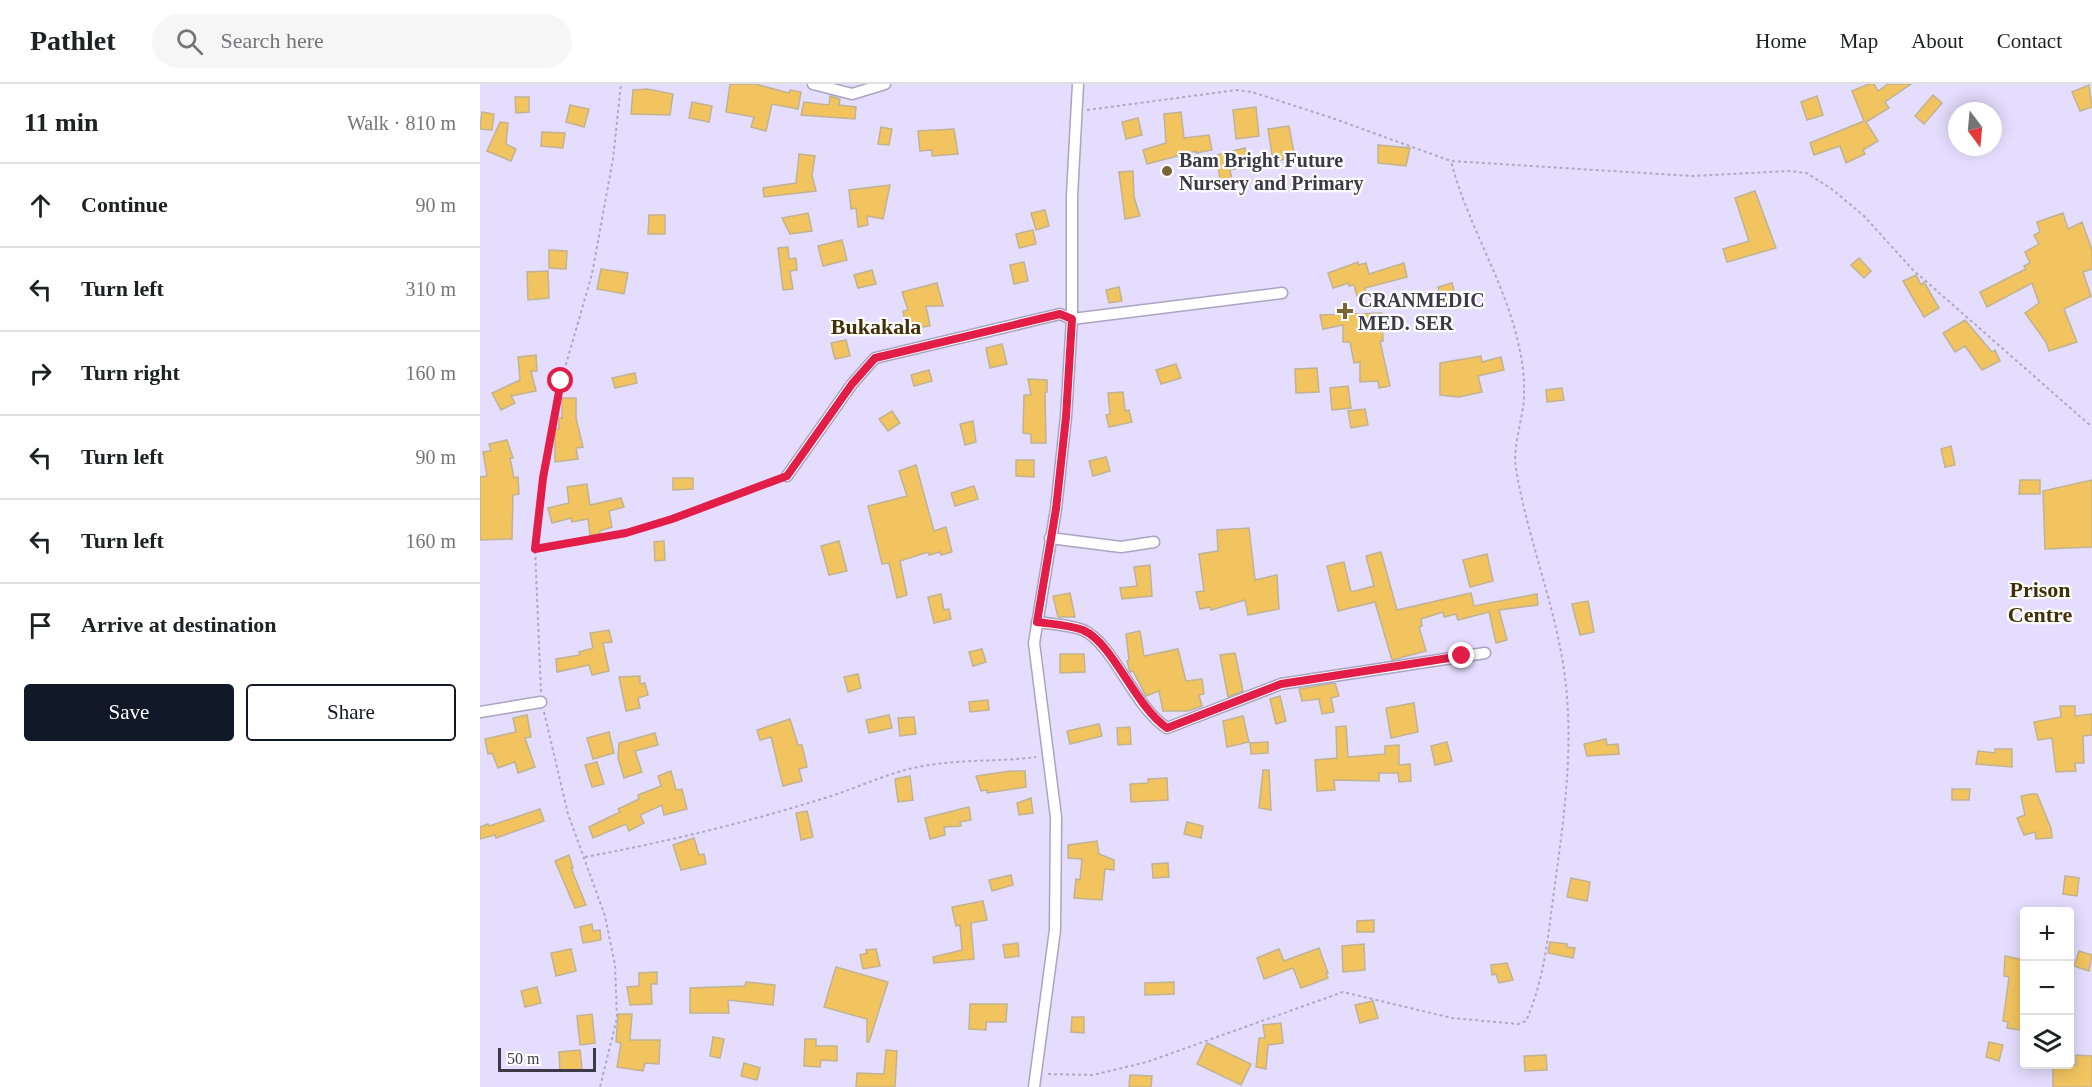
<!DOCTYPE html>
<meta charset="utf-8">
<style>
:root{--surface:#fff;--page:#f6f6f6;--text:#202124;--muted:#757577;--line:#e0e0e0;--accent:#111827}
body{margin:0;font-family:Georgia,serif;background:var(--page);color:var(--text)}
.controls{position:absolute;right:18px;bottom:18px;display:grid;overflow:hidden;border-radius:6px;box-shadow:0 3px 15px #0003}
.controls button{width:54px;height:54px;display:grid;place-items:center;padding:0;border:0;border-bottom:2px solid var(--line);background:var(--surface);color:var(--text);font:30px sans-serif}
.compass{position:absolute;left:1468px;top:18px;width:54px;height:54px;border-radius:50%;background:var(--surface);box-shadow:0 3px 15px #0003;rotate:164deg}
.scale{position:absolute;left:18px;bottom:15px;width:98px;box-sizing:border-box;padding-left:6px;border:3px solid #3d3a47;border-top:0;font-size:16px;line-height:21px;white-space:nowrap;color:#3d3a47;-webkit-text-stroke:4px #fff;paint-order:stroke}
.stop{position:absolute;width:18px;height:18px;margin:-14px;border:4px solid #e11d48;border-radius:50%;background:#fff}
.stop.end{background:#e11d48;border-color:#fff;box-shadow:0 2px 6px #0008}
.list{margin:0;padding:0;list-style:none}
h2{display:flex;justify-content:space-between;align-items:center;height:78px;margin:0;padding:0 24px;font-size:26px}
h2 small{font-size:20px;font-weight:400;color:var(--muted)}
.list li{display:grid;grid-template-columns:39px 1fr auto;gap:18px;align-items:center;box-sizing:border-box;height:84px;padding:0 24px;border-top:2px solid var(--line)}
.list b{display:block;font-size:22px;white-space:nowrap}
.list em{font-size:20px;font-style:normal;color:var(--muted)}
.actions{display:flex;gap:12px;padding:18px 24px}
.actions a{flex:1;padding:14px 0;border:2px solid var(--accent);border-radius:6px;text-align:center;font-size:21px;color:var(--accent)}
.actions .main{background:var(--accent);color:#fff}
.icon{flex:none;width:33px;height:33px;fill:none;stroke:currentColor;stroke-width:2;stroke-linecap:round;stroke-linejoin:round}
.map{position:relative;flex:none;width:1612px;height:1003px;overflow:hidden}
header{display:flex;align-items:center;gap:36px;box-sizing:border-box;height:84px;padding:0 30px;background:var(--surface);border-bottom:2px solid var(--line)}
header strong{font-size:28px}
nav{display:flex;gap:33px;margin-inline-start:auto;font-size:21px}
.search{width:420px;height:54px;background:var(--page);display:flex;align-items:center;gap:15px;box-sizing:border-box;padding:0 21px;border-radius:33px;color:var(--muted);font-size:22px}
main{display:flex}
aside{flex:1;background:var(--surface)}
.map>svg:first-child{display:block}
</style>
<header>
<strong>Pathlet</strong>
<div class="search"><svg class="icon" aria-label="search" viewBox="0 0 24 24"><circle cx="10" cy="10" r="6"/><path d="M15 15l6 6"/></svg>Search here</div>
<nav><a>Home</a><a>Map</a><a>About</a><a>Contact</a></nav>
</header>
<main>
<aside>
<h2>11 min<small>Walk · 810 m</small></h2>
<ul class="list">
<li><svg class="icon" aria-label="ahead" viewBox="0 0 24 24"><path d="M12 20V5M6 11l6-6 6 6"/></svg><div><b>Continue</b></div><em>90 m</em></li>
<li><svg class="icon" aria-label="left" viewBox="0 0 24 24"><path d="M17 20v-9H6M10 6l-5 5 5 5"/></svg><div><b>Turn left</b></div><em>310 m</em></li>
<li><svg class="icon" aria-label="right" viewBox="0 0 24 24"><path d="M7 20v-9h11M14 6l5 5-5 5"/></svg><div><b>Turn right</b></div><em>160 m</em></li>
<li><svg class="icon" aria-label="left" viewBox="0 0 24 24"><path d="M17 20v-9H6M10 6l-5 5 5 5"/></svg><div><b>Turn left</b></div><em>90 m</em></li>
<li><svg class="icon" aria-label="left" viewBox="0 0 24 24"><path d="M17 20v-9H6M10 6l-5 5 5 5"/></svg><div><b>Turn left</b></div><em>160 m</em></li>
<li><svg class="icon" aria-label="arrive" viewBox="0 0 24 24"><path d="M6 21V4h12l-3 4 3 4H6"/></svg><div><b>Arrive at destination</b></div></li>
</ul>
<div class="actions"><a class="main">Save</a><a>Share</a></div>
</aside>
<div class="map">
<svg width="1612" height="1003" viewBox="0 0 1612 1003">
<rect width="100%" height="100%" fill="#e5ddfe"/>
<!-- building -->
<g fill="#f1c460" stroke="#c0b293" stroke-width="1.5">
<path d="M 250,0 L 275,0 L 309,9 L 310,6 L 321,8 L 318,25 L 292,20 L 286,47 L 271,43 L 274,33 L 246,28 Z"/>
<path d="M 1389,0 L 1394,0 L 1398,7 L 1408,0 L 1431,0 L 1405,18 L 1409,24 L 1386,38 L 1398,57 L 1383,66 L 1385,70 L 1366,79 L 1360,62 L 1334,71 L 1330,59 L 1384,37 L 1372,7 Z"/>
<path d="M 1609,1 L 1612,23 L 1600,27 L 1592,8 Z"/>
<path d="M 167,5 L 193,10 L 190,31 L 151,30 L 153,6 Z"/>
<path d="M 1453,11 L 1462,19 L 1444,40 L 1435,32 Z"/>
<path d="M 350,12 L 360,15 L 359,21 L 376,23 L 375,35 L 321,31 L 324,18 L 349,21 Z"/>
<path d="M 1337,12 L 1343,31 L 1327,36 L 1321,18 Z"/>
<path d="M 35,13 L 49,13 L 49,28 L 36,29 Z"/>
<path d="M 212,18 L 232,22 L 229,38 L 209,34 Z"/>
<path d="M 90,21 L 109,25 L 104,43 L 86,38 Z"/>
<path d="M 776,23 L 779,52 L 756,55 L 753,26 Z"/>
<path d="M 2,28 L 14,30 L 12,46 L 0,45 Z"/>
<path d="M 701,28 L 704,54 L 729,51 L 732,66 L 716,69 L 716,67 L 667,80 L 663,66 L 686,59 L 684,30 Z"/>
<path d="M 658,34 L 662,51 L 646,55 L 642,38 Z"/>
<path d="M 20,38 L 28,39 L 26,60 L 36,65 L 31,77 L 7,67 Z"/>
<path d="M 809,42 L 815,74 L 793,77 L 788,45 Z"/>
<path d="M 401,43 L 412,45 L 409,61 L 398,60 Z"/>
<path d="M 474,45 L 478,70 L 452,72 L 452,66 L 440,67 L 438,47 Z"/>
<path d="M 62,48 L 85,49 L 83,64 L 61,62 Z"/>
<path d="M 898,61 L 930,64 L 926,82 L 898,79 Z"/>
<path d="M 765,64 L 768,82 L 750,86 L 752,96 L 740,98 L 737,71 Z"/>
<path d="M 319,70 L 335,72 L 332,91 L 336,107 L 284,113 L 283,104 L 316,99 Z"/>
<path d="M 653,87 L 654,113 L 660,132 L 645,135 L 639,88 Z"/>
<path d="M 410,101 L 403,135 L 387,132 L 388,141 L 378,143 L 376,124 L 371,125 L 369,106 Z"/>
<path d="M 1275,107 L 1296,164 L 1247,178 L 1243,165 L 1269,157 L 1255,114 Z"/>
<path d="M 565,126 L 569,142 L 556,146 L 551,129 Z"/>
<path d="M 328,129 L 332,147 L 310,150 L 302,134 Z"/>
<path d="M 1583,129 L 1588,145 L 1602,138 L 1612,166 L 1612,185 L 1603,188 L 1611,212 L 1584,225 L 1597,258 L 1569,267 L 1566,258 L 1545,229 L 1559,219 L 1552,199 L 1507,223 L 1500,208 L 1546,185 L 1544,182 L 1550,179 L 1545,168 L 1559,160 L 1554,151 L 1560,148 L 1557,138 Z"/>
<path d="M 169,131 L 185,131 L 185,150 L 168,150 Z"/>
<path d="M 553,146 L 556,160 L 539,164 L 536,150 Z"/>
<path d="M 362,156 L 367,176 L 343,182 L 338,162 Z"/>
<path d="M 308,163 L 309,175 L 316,174 L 317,186 L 310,187 L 313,205 L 303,206 L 298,164 Z"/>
<path d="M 69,166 L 87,167 L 86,185 L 69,184 Z"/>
<path d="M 1379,174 L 1391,187 L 1384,194 L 1371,181 Z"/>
<path d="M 544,178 L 548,197 L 534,200 L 530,181 Z"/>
<path d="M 878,178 L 878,181 L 886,179 L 889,190 L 924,179 L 927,193 L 885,204 L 886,209 L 877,212 L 874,201 L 869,202 L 869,199 L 853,204 L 848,189 Z"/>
<path d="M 121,185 L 148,189 L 144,210 L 117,205 Z"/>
<path d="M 392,186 L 396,200 L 378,204 L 374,191 Z"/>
<path d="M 68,187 L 69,214 L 48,216 L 47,188 Z"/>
<path d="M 1436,191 L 1441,201 L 1444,198 L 1459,224 L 1444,233 L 1423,197 Z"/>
<path d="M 457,199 L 463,222 L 446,222 L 450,242 L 426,246 L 423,227 L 428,226 L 422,208 Z"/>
<path d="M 972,199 L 976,215 L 963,219 L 958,203 Z"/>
<path d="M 639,203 L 642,217 L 629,219 L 626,206 Z"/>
<path d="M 902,229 L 903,257 L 900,257 L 910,302 L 899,304 L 898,297 L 880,298 L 880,278 L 874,279 L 870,258 L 863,258 L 863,241 L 843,245 L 840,231 Z"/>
<path d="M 1485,236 L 1512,268 L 1515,266 L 1520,277 L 1502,286 L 1485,262 L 1475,268 L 1463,249 Z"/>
<path d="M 366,256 L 370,272 L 355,275 L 351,259 Z"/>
<path d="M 522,260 L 527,280 L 510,284 L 506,264 Z"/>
<path d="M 56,271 L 57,287 L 51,287 L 56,307 L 31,312 L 35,319 L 21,326 L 12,309 L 40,296 L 38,273 Z"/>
<path d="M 1001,272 L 1002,278 L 1021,273 L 1024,286 L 998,292 L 1002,308 L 979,313 L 960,311 L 960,279 Z"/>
<path d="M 696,280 L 701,294 L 681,300 L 676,286 Z"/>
<path d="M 837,284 L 839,308 L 816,309 L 815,285 Z"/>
<path d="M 449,286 L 452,297 L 434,302 L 431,291 Z"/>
<path d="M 155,289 L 157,299 L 135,304 L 132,294 Z"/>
<path d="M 548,295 L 567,296 L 567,308 L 565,308 L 566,359 L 551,359 L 551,350 L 543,349 L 544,311 L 551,311 Z"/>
<path d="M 868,302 L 871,324 L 852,326 L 850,304 Z"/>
<path d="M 1082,304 L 1084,316 L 1067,318 L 1066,306 Z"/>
<path d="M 643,308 L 645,327 L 649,326 L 652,338 L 629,343 L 626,331 L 630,330 L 628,309 Z"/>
<path d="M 82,314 L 96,314 L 96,334 L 103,363 L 96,364 L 98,375 L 75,378 L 75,345 L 79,345 L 79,334 L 82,334 Z"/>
<path d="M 885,325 L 888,341 L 871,344 L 868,327 Z"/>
<path d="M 412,327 L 420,339 L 408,347 L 399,335 Z"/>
<path d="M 493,337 L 496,358 L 485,361 L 480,340 Z"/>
<path d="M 27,356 L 33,374 L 30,374 L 34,394 L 38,393 L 39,410 L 33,411 L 32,455 L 0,456 L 0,393 L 7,392 L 3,368 L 11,367 L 9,360 Z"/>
<path d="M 1471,362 L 1475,381 L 1465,383 L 1461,365 Z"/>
<path d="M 626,373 L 630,387 L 613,392 L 609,377 Z"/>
<path d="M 536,376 L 554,376 L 554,393 L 536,392 Z"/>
<path d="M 436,381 L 454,447 L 466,443 L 472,468 L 461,471 L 460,468 L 449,471 L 448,468 L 420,477 L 427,511 L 417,514 L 409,479 L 402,480 L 388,422 L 427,412 L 419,387 Z"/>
<path d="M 193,394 L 213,394 L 213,405 L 193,406 Z"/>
<path d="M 1540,396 L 1560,396 L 1560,410 L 1539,410 Z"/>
<path d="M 1612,396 L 1612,463 L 1565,465 L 1563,407 Z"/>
<path d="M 107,400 L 110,421 L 141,414 L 144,423 L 129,427 L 132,443 L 120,447 L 120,450 L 110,451 L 108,435 L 92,438 L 91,434 L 72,439 L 68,424 L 89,419 L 87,403 Z"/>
<path d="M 494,402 L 498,415 L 475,422 L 471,409 Z"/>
<path d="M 769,444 L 775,496 L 797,491 L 799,525 L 768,531 L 765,516 L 731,526 L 730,523 L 720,525 L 716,508 L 724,507 L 719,470 L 738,467 L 737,446 Z"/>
<path d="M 184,457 L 185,476 L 175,477 L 174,458 Z"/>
<path d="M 359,457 L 367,487 L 349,491 L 341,462 Z"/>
<path d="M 901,468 L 917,526 L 991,509 L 994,522 L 1057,510 L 1058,521 L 1019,526 L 1027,556 L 1016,559 L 1009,528 L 978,536 L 976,530 L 964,533 L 963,528 L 941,535 L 942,542 L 939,543 L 946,567 L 912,576 L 895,518 L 858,527 L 847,482 L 864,478 L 871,508 L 894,502 L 886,472 Z"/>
<path d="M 1007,470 L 1013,497 L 990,503 L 983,476 Z"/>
<path d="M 670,481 L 672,512 L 642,515 L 640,504 L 657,502 L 654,483 Z"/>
<path d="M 590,509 L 595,533 L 578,533 L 573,512 Z"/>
<path d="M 461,510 L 464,526 L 469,525 L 471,535 L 454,539 L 448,513 Z"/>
<path d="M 1108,517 L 1114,548 L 1100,551 L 1092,520 Z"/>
<path d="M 129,546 L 132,558 L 123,559 L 129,587 L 112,591 L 109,581 L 77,588 L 76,575 L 100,571 L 99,568 L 113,564 L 110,549 Z"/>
<path d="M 660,547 L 664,572 L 698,565 L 706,597 L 722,595 L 724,610 L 719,611 L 722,622 L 708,627 L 683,627 L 679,607 L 666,612 L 653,587 L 650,588 L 647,577 L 649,576 L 646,550 Z"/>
<path d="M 502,565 L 506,578 L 493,582 L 489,568 Z"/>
<path d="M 755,569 L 763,607 L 748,613 L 740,571 Z"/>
<path d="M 580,570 L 604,570 L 605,588 L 580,589 Z"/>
<path d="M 378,590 L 381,604 L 368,608 L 364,593 Z"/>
<path d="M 160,592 L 160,600 L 165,599 L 168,611 L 158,614 L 160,624 L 146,627 L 139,593 Z"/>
<path d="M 855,599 L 859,612 L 851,614 L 854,628 L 842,630 L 839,615 L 822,617 L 819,605 Z"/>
<path d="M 800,612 L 806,637 L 796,640 L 790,615 Z"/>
<path d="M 508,616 L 509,626 L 490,628 L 489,618 Z"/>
<path d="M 934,619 L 938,648 L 911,654 L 906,624 Z"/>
<path d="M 1580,622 L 1595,622 L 1595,632 L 1612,630 L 1612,651 L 1603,652 L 1604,679 L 1595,679 L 1596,687 L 1576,688 L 1572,654 L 1558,656 L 1554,638 L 1581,633 Z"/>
<path d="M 47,631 L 51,653 L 45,654 L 55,683 L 38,689 L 35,678 L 18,684 L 12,669 L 8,670 L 5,655 L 36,648 L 33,634 Z"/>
<path d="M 409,631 L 412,644 L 389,649 L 386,636 Z"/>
<path d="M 763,632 L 769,658 L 747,663 L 743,637 Z"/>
<path d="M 434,633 L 436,650 L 420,652 L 418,634 Z"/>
<path d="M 310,635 L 318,661 L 322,661 L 327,683 L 319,685 L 322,697 L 303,702 L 291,653 L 280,656 L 277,646 Z"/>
<path d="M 619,640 L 622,652 L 590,660 L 587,647 Z"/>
<path d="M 866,642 L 868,673 L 905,670 L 905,662 L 919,661 L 919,681 L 930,680 L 931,697 L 919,698 L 918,689 L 899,689 L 899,697 L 854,696 L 855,706 L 837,707 L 835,676 L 857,674 L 856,643 Z"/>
<path d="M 650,643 L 651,660 L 638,661 L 637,644 Z"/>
<path d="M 129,648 L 134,669 L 113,675 L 107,654 Z"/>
<path d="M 175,649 L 178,661 L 155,667 L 162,688 L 144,694 L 138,674 L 139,659 Z"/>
<path d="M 1126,655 L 1127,661 L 1138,660 L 1139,670 L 1107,672 L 1104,660 Z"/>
<path d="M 788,658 L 788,669 L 771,670 L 770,659 Z"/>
<path d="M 967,658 L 972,677 L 955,681 L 951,662 Z"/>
<path d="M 1515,665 L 1532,665 L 1532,683 L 1496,680 L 1498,667 L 1515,669 Z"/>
<path d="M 117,678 L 124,700 L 112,703 L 105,681 Z"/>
<path d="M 783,686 L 789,686 L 791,726 L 779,724 Z"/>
<path d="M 191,687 L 196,706 L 202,705 L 207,725 L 184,731 L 182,721 L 160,731 L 164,739 L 149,747 L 146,740 L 113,754 L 109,743 L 140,728 L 138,725 L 159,715 L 158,711 L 181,702 L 178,692 Z"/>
<path d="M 530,687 L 545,687 L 546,703 L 507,709 L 507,706 L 501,707 L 496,692 Z"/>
<path d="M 430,692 L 433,716 L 418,718 L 415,695 Z"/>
<path d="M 687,694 L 688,716 L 651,718 L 650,700 L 668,699 L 668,695 Z"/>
<path d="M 1472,705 L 1490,705 L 1489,716 L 1472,716 Z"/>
<path d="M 1551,710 L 1557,710 L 1571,744 L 1572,754 L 1556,755 L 1555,748 L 1544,751 L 1537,734 L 1545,731 L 1541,712 Z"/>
<path d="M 551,714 L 553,729 L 539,731 L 537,719 Z"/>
<path d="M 489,723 L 491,736 L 480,738 L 481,742 L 464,743 L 465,751 L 450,755 L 445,734 Z"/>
<path d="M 60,725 L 64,737 L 16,754 L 15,751 L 0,755 L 0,743 L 8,740 L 9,742 Z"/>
<path d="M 327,727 L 333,753 L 321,756 L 316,729 Z"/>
<path d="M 707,738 L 723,742 L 721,754 L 704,750 Z"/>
<path d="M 214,754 L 219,771 L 224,770 L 226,780 L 201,786 L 193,761 Z"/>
<path d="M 617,757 L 619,770 L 634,776 L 634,786 L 625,785 L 622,816 L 594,814 L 596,795 L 600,796 L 602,775 L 588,774 L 588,761 Z"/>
<path d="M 89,771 L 93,784 L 91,784 L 106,821 L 95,824 L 75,777 Z"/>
<path d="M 688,779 L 689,793 L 673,794 L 672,780 Z"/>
<path d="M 531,791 L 533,801 L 512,807 L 509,796 Z"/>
<path d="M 1585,792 L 1599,794 L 1597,812 L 1583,810 Z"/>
<path d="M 1091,794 L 1110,798 L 1107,817 L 1087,813 Z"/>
<path d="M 503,817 L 507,836 L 491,839 L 494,875 L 454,879 L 453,873 L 482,866 L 480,841 L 476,842 L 472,823 Z"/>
<path d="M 894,836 L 894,848 L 877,848 L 877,837 Z"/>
<path d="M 112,840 L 113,847 L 120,846 L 121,856 L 103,859 L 100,843 Z"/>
<path d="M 1070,858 L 1087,860 L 1087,863 L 1095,864 L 1093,874 L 1068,869 Z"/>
<path d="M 538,859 L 539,872 L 525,874 L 523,861 Z"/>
<path d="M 884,860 L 885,886 L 863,888 L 862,862 Z"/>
<path d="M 839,864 L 848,889 L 846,889 L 848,894 L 821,904 L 813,884 L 784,895 L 777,874 L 799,865 L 804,877 Z"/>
<path d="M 91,865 L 96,887 L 76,892 L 71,869 Z"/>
<path d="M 396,865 L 400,882 L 383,885 L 380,871 L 387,869 L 386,866 Z"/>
<path d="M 1599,867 L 1612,871 L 1609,887 L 1594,882 Z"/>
<path d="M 1525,872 L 1545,876 L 1545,940 L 1542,940 L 1541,946 L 1527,944 L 1528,938 L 1523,937 L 1529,893 L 1524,892 Z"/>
<path d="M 1027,879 L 1033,896 L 1019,899 L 1016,890 L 1012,891 L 1011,881 Z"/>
<path d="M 356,883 L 408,898 L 389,958 L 387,958 L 387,935 L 344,923 Z"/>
<path d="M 177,888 L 177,900 L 171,900 L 172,920 L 150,921 L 147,903 L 159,902 L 159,889 Z"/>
<path d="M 266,898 L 295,901 L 293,921 L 248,916 L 249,929 L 210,929 L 210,904 L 265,902 Z"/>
<path d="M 694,898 L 694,910 L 665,911 L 665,899 Z"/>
<path d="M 57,903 L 61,919 L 45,923 L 41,907 Z"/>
<path d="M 893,917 L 898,934 L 880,939 L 875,921 Z"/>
<path d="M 490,920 L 527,920 L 526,938 L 506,938 L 506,946 L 489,945 Z"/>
<path d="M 112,930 L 115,959 L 100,961 L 97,932 Z"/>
<path d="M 138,930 L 152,930 L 150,956 L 180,956 L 179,980 L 165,979 L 163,987 L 137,983 L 141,959 L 136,958 Z"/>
<path d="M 592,933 L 604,933 L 604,949 L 591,948 Z"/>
<path d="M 801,939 L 803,959 L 788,961 L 786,985 L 776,983 L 779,954 L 785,954 L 783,941 Z"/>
<path d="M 233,953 L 244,955 L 240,974 L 230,972 Z"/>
<path d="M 325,955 L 336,955 L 336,962 L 357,962 L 357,977 L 341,976 L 340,983 L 324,982 Z"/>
<path d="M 1509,958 L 1523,961 L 1519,977 L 1506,973 Z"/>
<path d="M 727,959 L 771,980 L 761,1001 L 717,980 Z"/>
<path d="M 100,966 L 102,985 L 80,987 L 79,968 Z"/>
<path d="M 406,966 L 417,967 L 415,1003 L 376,1003 L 377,989 L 404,990 Z"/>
<path d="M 1066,971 L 1067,986 L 1045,987 L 1044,972 Z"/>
<path d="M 1596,971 L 1612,972 L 1612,1003 L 1573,1003 L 1573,981 L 1596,981 Z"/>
<path d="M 264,979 L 280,984 L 277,996 L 261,992 Z"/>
<path d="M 650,991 L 672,992 L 671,1003 L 649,1003 Z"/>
</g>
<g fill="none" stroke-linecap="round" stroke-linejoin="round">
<defs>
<g id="minor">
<path d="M 333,0 L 372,10 L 405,0"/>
<path d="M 307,392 L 372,300 L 395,274 L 580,230 L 592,235 L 802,209"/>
<path d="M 570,454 L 641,463 L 674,458"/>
<path d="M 557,538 C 571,540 590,541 603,546 C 634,560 653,622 687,644 L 801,600 L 1005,569"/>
<path d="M 0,628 L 61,618"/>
<path d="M 554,1003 L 575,846 L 576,733 L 554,559 L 576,425 L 586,333 L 592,235 L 592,112 L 598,0"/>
</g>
</defs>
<!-- minor casing -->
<use href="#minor" stroke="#aaa3c1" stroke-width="13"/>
<!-- path -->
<g stroke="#afa8c3" stroke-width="2" stroke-dasharray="3 3" stroke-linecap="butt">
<path d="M 607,26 L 757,6 L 772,8 L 852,34 L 971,77 L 1212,92 L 1309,87 L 1327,89 L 1353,106 L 1384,132 L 1432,185 L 1612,343"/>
<path d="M 55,465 L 146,449 L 192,435 L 296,396"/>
<path d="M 61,608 L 55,465 L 63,394 L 76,315 L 112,190 L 133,75 L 141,0"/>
<path d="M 64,628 L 88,730 L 125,832 L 135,881 L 137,934 L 120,1003"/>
<path d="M 105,773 C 186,758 269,738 348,713 C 380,703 409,688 443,682 C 480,675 519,678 556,673"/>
<path d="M 568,990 L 613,991 L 667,978 L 863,908 L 972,934 L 1038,940 L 1046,937 C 1066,891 1068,849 1075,800 C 1085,726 1095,654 1083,579 C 1072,513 1047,451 1036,385 C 1032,363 1043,336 1044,313 C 1045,290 1041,268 1035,246 C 1019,188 986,136 971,77"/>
</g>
<!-- minor -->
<use href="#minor" stroke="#fff" stroke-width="10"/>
</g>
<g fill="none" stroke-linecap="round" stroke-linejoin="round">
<!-- route -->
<path stroke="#e11d48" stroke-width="8" d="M 81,297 L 63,394 L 55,465 L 146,449 L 192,435 L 307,392 L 372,300 L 395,274 L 580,230 L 592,235 L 586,333 L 576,425 L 557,538 C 571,540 590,541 603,546 C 634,560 654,621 687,644 L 801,600 L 982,572"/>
</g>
<!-- markers -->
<g fill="#7b6535" stroke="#fff" stroke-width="2">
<circle cx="687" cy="87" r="6"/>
<path d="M862 218h6v6h6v6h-6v6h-6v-6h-6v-6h6z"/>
</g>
<g text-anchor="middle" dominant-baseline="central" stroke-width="4.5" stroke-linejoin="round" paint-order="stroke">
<!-- poi labels -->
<g font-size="20" font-weight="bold" fill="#3d3a47" stroke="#fff" text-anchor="start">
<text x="699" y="76">Bam Bright Future<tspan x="699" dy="23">Nursery and Primary</tspan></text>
<text x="878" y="216">CRANMEDIC<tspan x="878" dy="23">MED. SER</tspan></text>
</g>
<!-- quarter labels -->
<g font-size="22" font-weight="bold" fill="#413007" stroke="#fff">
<text x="396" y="242">Bukakala</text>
<text x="1560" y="505">Prison<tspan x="1560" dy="25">Centre</tspan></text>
</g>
</g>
</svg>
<div class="controls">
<button>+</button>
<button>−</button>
<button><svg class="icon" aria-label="layers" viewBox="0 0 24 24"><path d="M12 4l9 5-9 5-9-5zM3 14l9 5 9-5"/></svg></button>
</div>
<svg class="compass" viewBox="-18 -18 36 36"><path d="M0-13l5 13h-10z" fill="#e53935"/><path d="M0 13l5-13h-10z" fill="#757577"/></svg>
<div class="scale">50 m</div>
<div class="stop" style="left:81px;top:297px"></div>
<div class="stop end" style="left:982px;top:572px"></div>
</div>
</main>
